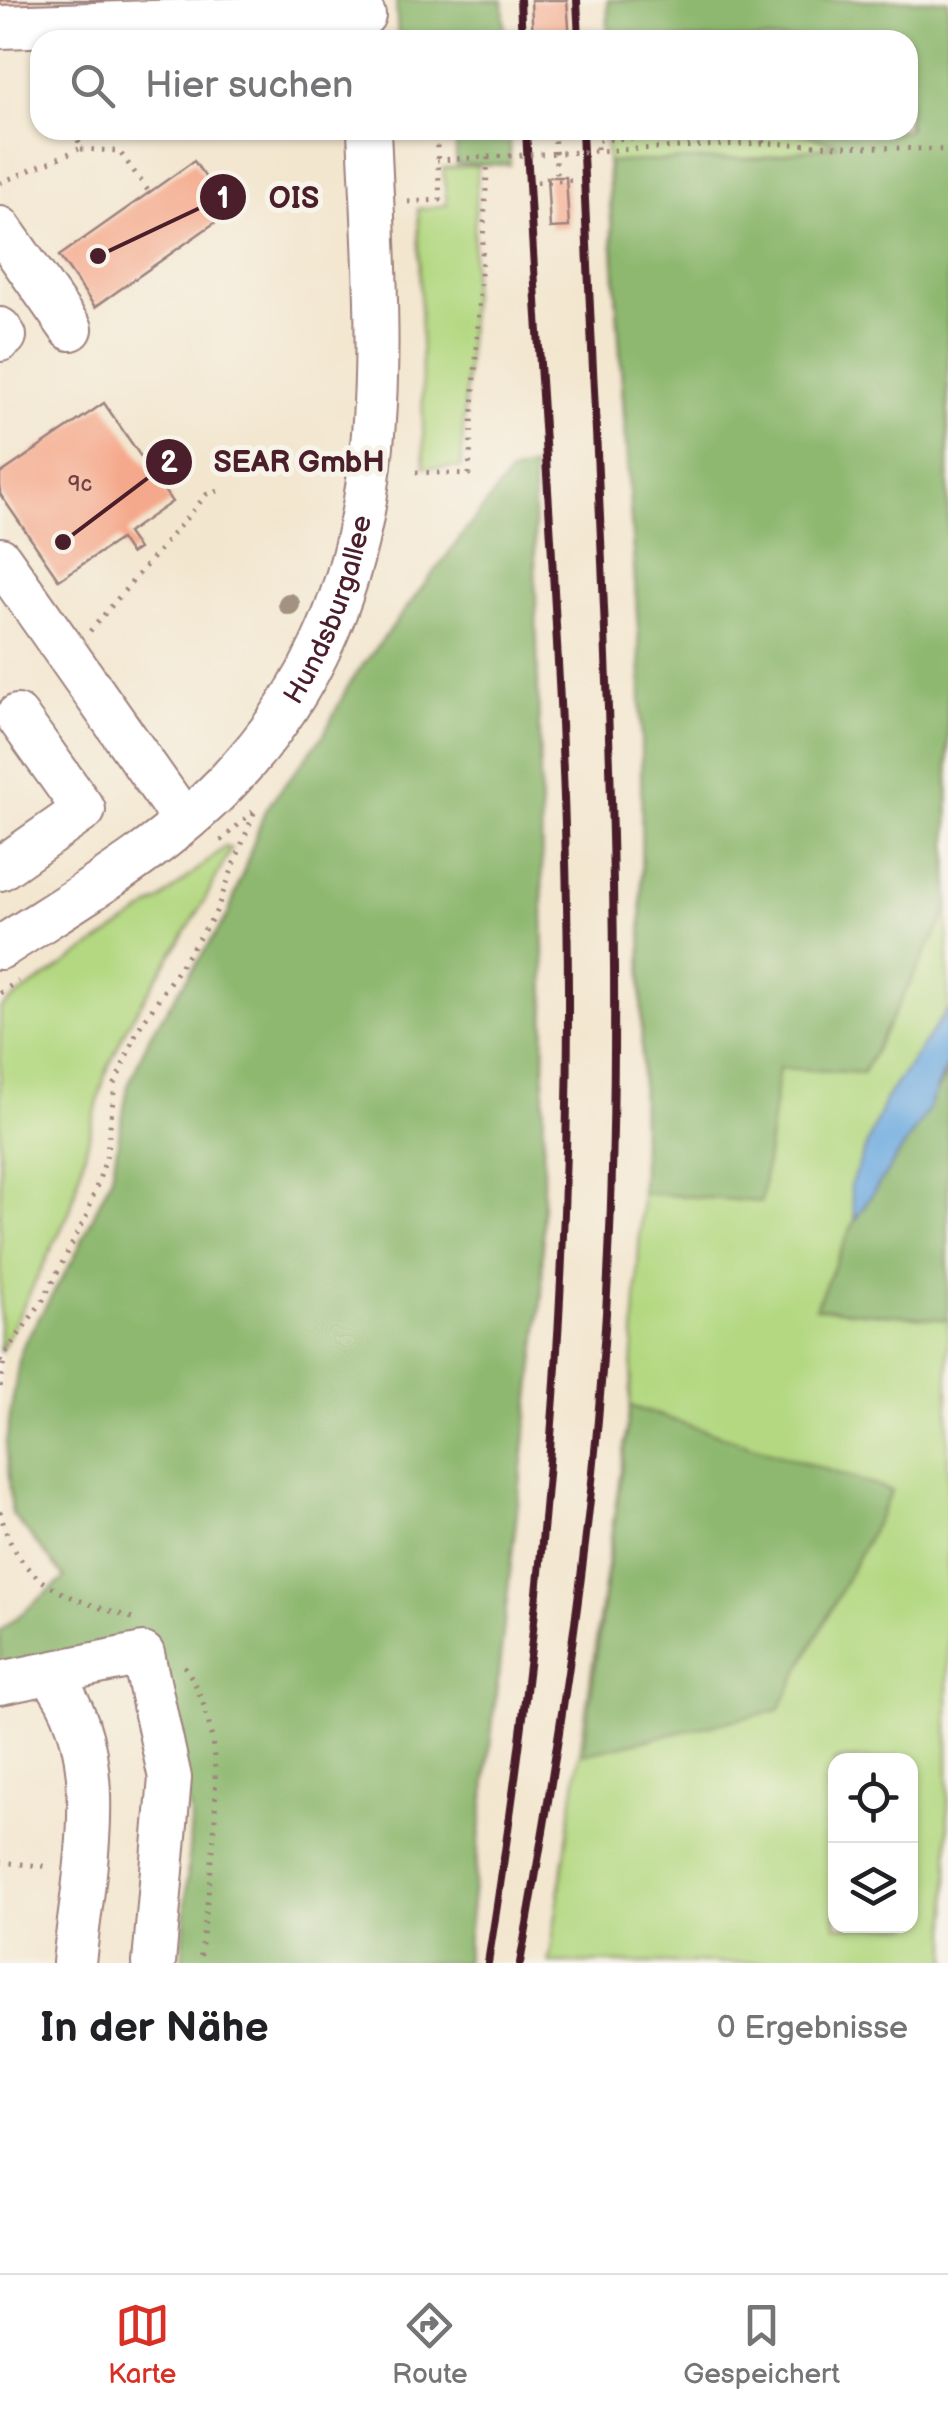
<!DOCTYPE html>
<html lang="de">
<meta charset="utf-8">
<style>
:root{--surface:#fff;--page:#f2f2f2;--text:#202124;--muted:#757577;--line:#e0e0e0;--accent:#d93025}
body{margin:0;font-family:"Balsamiq Sans",sans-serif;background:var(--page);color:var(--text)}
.controls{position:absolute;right:30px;bottom:30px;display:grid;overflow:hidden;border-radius:20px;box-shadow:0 2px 8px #0004}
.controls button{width:90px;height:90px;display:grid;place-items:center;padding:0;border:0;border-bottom:2px solid var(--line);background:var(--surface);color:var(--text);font:50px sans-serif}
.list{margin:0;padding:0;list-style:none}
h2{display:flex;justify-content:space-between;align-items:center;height:130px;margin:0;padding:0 40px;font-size:42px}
h2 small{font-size:32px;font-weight:400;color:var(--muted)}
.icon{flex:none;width:55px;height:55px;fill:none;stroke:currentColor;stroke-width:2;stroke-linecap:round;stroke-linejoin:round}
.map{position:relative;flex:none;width:948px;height:1963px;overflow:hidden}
.search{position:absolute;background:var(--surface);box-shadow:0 2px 8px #0004;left:30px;right:30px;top:30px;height:110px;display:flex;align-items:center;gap:25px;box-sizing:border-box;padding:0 35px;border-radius:30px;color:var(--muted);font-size:38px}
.sheet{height:310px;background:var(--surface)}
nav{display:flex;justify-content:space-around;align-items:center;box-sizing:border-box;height:140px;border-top:2px solid var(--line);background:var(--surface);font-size:28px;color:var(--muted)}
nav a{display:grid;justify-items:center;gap:5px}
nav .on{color:var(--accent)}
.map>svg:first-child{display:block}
</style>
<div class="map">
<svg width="948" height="1963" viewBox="0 0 948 1963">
<rect width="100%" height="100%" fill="#f7f3e8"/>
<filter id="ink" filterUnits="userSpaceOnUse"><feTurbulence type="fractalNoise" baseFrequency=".01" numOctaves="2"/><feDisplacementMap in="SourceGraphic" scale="20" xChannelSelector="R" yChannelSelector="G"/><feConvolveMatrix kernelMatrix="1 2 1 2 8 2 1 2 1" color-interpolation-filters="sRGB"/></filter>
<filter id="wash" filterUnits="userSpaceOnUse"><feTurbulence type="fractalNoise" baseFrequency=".0048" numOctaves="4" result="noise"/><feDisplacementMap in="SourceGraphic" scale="40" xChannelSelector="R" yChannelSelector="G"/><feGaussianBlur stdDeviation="2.25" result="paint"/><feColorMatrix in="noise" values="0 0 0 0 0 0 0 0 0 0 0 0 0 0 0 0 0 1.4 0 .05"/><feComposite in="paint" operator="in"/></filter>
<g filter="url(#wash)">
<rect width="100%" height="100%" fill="#f3e6cf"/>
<!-- green -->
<g fill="#b3d881" stroke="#7e7c56" stroke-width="2.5" fill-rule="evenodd">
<path d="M 608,0 L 948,0 L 948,1963 L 549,1963 L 630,1406 L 642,1193 L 641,672 L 605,130 L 908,130 L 908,40 L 608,40 ZM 836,1760 L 910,1760 L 910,1926 L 836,1926 Z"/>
<path d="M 478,166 L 461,468 L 424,467 L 418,209 L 447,205 L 443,168 Z"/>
<path d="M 225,847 L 231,849 L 200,909 L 127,1026 L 105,1075 L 70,1211 L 0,1353 L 0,1008 L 162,899 Z"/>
</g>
<!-- forest -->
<g fill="#8eb86f" stroke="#6c6c4d" stroke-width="2.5">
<path d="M 396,0 L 503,0 L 505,40 L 398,40 Z"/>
<path d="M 608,0 L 948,0 L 948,911 L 863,1073 L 779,1068 L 761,1202 L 642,1193 L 641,672 L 608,162 L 762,158 L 838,144 L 789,130 L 908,130 L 908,40 L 608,40 Z"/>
<path d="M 456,130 L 509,130 L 510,165 L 456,164 Z"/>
<path d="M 533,467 L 545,994 L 542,1295 L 465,1963 L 182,1963 L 191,1817 L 162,1666 L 0,1683 L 0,1631 L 65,1578 L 12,1514 L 6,1442 L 21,1348 L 74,1258 L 112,1175 L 128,1086 L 150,1035 L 228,915 L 265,810 L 324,734 L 350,682 L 510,473 Z"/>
<path d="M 948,1072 L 948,1320 L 815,1308 L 855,1220 Z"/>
<path d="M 630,1406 L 892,1491 L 779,1710 L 583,1754 Z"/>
</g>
<!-- water -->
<path fill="#6face1" stroke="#5c6686" stroke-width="2.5" d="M 948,1009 L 948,1063 L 927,1112 L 855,1220 L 850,1186 L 886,1098 Z"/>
<g id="blocks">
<!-- building -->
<g fill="#f5a98c">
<path d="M 0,0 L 115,0 L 116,4 L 0,9 Z"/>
<path d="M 531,0 L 567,0 L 570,40 L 533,40 Z"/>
<path d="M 194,161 L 230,212 L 95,307 L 59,256 Z"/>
<path d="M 547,177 L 566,177 L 569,227 L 550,228 Z"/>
<path d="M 104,403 L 172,502 L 127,533 L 138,549 L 130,554 L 120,539 L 59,580 L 0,494 L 0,474 Z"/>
</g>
</g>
</g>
<g filter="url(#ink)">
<use href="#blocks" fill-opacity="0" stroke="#9e827d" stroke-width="2.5"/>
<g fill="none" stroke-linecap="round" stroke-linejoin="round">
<defs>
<g id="minor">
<path d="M 0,27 L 364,15"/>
<path d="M 0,228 L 71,329"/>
<path d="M 0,329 L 5,336 L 0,340"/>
<path d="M 0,559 L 184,821"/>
<path d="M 0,869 L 84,810 L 17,716"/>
<path id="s1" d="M 0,948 C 77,898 162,850 226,783 C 406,597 379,365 369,130"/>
<path d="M 51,1676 C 113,1750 83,1874 74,1963"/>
<path d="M 0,1683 L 143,1654 L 170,1778 L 154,1963"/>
</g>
</defs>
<!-- minor casing -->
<use href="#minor" stroke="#9e827d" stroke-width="46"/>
<!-- path -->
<g stroke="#9e827d" stroke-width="5" stroke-dasharray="2.5 8" stroke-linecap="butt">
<path d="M 78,130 L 79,149 L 119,151 L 149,192"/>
<path d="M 554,130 L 557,181"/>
<path d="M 764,143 L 751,131 L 597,140 L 597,151 L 764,143 L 948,150"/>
<path d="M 537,182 L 577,180"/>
<path d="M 0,183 L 79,149"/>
<path d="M 408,202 L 440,200 L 436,130"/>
<path d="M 416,472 L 469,474 L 488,157 L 437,160"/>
<path d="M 90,631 L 207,494 L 224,490"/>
<path d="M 221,841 L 253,811"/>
<path d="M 0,993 L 18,981"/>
<path d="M 0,1361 L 43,1300 L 86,1217 L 106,1159 L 115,1084 L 137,1031 L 215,914 L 255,810"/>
<path d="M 0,1387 L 4,1360"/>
<path d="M 0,1511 C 17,1586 67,1597 132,1618"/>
<path d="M 184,1666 C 238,1740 208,1877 200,1963"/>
<path d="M 0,1862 L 52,1867"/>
</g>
<!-- minor -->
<use href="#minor" stroke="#fff" stroke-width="42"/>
<!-- rail -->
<g stroke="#4a1f2b" stroke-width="8">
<path d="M 520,0 L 522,40"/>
<path d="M 577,0 L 579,40"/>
<path d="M 488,1963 C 540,1640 569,1315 568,988 C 567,702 541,416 526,130"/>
<path d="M 520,1963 C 559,1747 593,1532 606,1313 C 629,918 598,524 582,130"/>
</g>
<!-- path-bridge -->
<path stroke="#9e827d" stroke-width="5" stroke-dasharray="2.5 8" stroke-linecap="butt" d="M 488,157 L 597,151"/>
</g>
<!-- trees -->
<circle fill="#a49280" cx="289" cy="604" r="11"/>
</g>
<g text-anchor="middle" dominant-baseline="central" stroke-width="10" stroke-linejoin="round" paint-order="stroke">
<!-- number labels -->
<g font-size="22" fill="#754243">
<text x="80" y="484">9c</text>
</g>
<!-- street labels -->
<g font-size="28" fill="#4a1f2b" stroke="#f7f3e8">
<text stroke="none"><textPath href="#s1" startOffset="485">Hundsburgallee</textPath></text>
</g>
</g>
<!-- callouts -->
<path fill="none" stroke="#4a1f2b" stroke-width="4" d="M98 256L223 197M63 542L169 462"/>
<g fill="#4a1f2b" stroke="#f7f3e8" stroke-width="4">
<circle cx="98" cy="256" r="10"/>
<circle cx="63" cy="542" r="10"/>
<circle cx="223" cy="197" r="25"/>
<circle cx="169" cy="462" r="25"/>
</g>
<g font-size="30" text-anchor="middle" font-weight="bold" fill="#fff">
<text x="223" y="208">1</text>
<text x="169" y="472">2</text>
</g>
<g font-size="30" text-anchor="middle" font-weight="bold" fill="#4a1f2b" stroke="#f7f3e8" stroke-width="10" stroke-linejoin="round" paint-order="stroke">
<text x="294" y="208">OIS</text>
<text x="299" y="472">SEAR GmbH</text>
</g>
</svg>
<div class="controls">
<button><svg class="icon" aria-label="locate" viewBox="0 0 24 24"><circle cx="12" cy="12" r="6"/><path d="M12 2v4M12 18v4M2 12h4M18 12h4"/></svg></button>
<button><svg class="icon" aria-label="layers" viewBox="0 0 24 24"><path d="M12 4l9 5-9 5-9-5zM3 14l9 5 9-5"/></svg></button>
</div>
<div class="search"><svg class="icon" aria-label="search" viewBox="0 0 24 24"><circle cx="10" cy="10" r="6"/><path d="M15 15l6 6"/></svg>Hier suchen</div>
</div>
<section class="sheet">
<h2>In der Nähe<small>0 Ergebnisse</small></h2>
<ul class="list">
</ul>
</section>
<nav>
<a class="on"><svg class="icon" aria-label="map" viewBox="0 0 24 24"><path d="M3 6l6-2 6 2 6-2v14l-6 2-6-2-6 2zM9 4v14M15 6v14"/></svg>Karte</a>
<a><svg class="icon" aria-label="directions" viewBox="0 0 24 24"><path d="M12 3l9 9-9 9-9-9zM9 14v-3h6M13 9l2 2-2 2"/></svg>Route</a>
<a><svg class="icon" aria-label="saved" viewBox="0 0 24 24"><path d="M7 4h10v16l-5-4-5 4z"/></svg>Gespeichert</a>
</nav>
